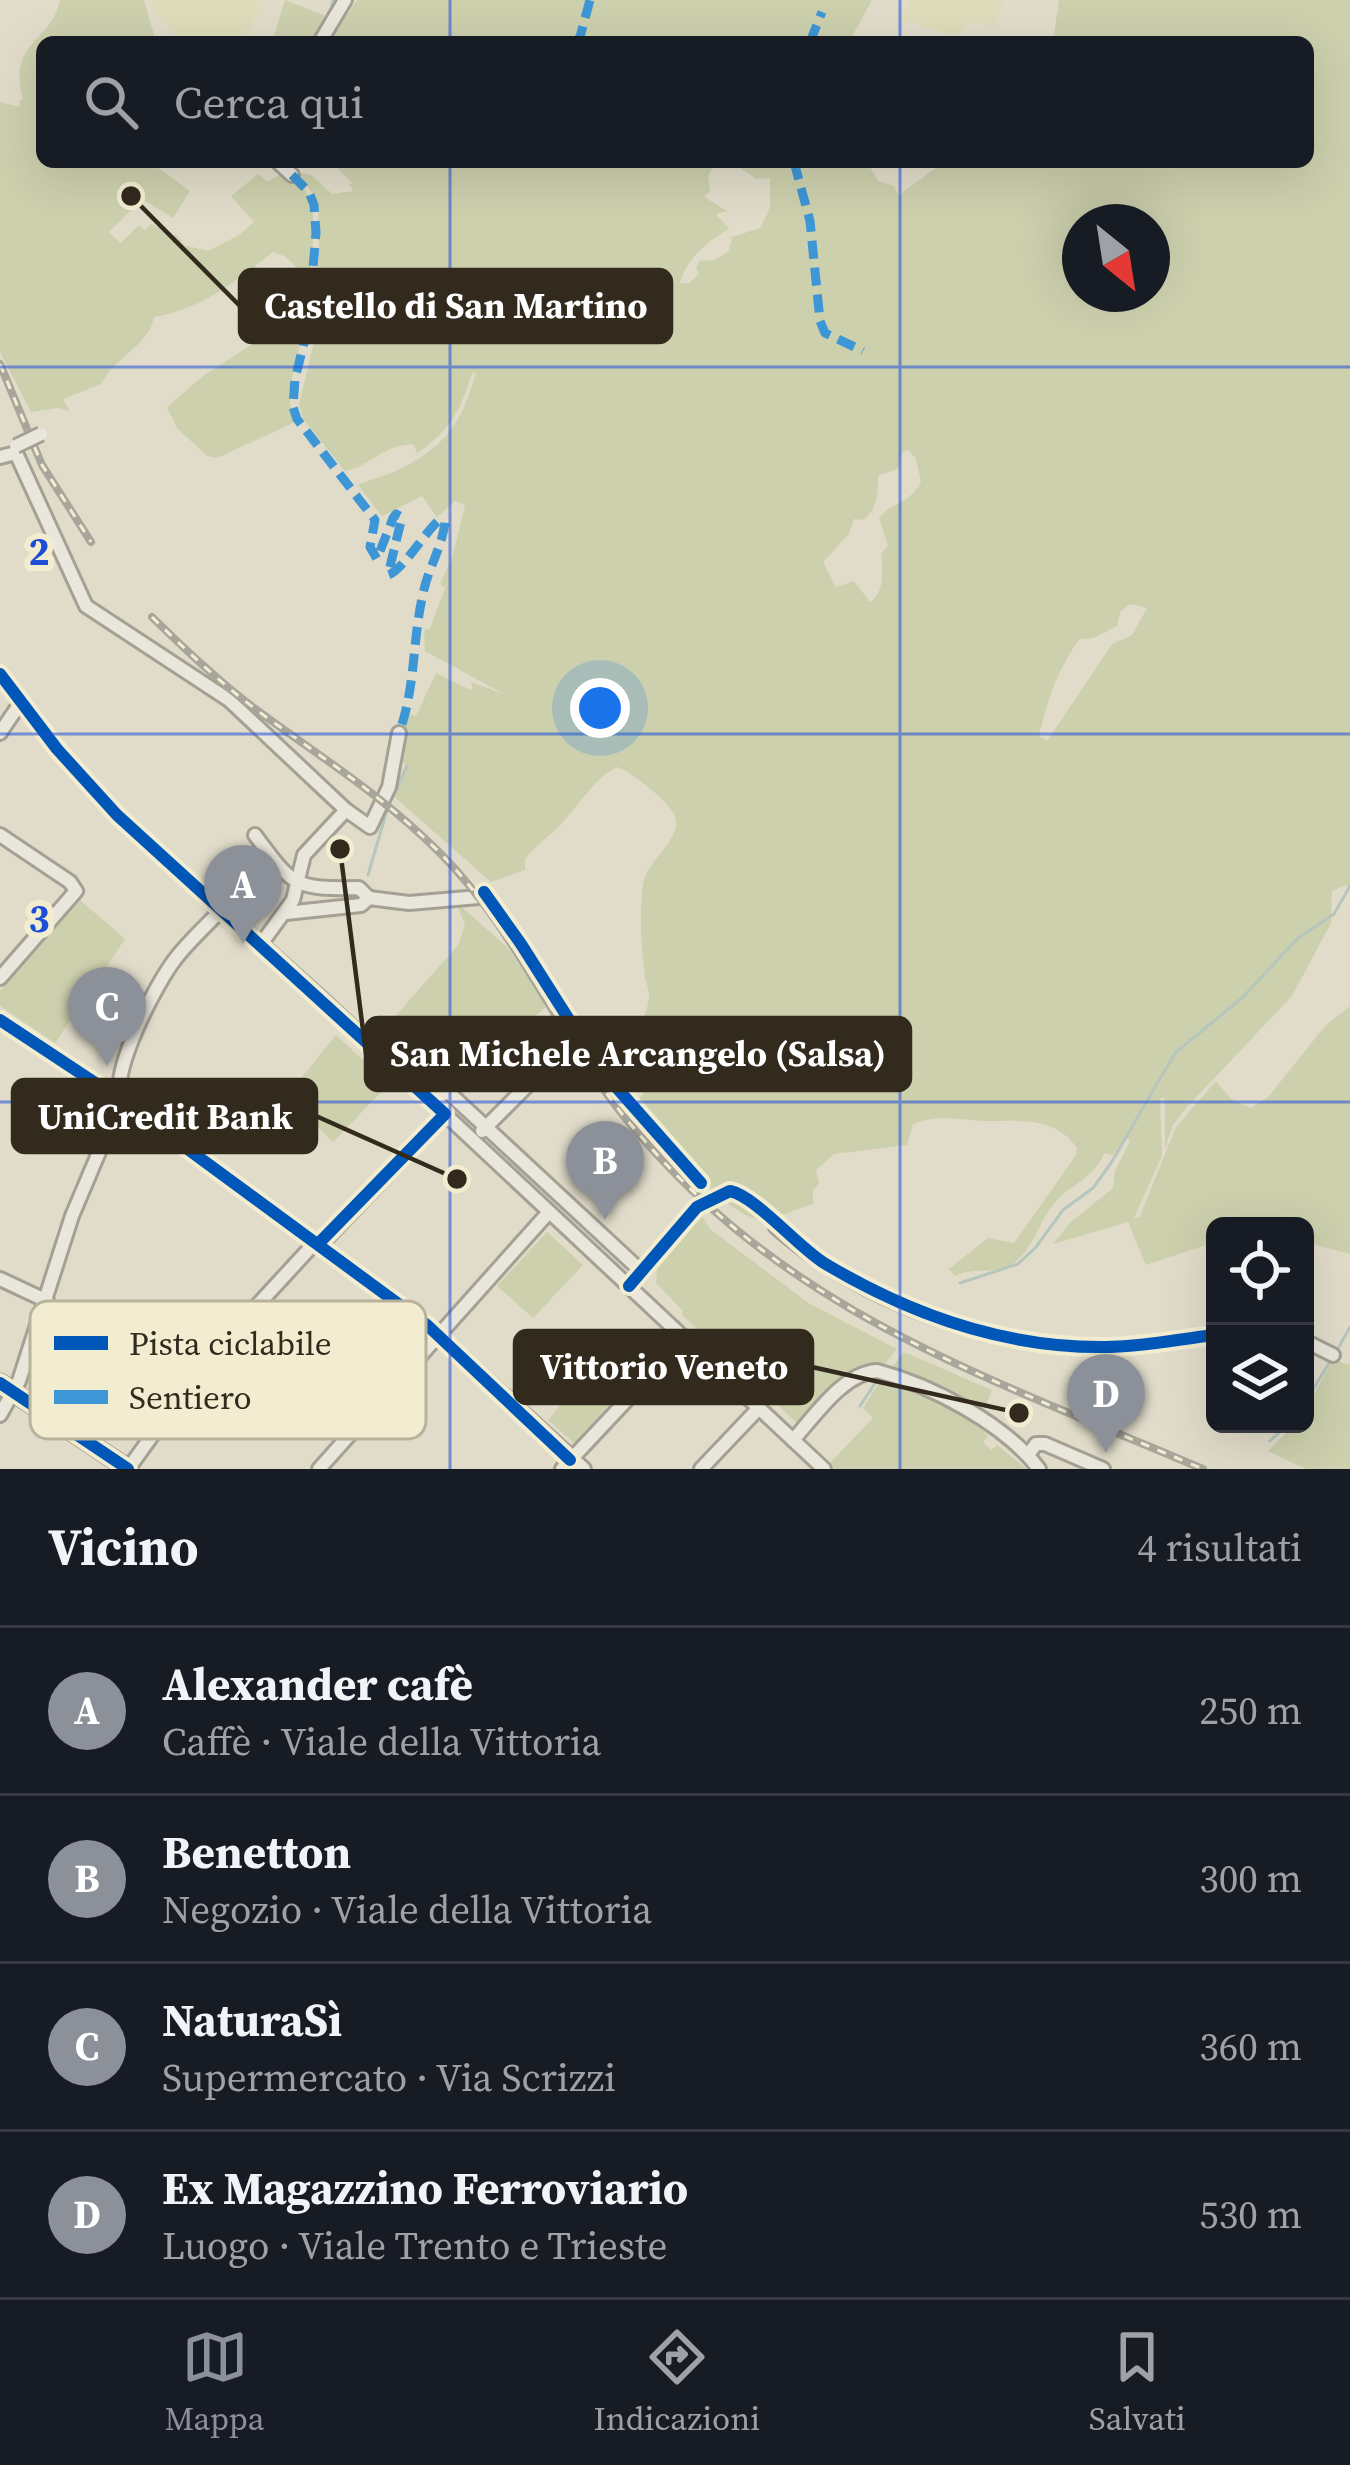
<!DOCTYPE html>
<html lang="it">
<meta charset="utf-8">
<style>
:root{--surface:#171b24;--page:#242831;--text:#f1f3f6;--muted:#9ea1a6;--line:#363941;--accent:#8c9099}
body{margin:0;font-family:"Source Serif 4",serif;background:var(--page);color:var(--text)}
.controls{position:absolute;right:36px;bottom:36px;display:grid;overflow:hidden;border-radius:18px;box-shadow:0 12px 48px #0002}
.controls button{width:108px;height:108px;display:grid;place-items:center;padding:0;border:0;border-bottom:3px solid var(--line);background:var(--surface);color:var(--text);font:60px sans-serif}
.compass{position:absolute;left:1062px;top:204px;width:108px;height:108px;border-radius:50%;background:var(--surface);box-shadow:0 12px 48px #0002;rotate:150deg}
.you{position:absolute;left:600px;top:708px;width:42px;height:42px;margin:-30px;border:9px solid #fff;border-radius:50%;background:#1a73e8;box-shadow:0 0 0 18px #1a73e833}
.badge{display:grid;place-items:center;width:78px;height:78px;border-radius:50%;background:var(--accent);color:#fff;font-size:39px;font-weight:700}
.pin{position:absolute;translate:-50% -99px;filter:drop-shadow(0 3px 6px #0008)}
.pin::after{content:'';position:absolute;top:63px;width:42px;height:36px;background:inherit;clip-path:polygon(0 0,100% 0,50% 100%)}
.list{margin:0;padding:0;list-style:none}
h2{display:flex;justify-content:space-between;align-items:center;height:156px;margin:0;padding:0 48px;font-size:51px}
h2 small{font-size:39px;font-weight:400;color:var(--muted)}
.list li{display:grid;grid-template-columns:78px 1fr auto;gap:36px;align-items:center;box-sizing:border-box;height:168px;padding:0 48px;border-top:3px solid var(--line)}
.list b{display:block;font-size:45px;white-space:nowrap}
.list p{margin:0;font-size:39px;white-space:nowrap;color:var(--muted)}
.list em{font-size:39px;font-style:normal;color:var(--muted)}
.icon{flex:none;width:66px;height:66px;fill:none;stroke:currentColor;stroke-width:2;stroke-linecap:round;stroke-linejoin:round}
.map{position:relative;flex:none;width:1350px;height:1469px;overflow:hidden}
.search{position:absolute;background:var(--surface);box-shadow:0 12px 48px #0002;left:36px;right:36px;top:36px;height:132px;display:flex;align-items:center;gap:30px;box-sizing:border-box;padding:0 42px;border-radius:18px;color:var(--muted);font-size:45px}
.sheet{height:828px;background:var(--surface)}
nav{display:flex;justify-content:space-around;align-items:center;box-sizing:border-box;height:168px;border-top:3px solid var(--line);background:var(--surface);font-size:33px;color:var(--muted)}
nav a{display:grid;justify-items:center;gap:6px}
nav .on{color:var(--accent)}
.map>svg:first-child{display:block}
</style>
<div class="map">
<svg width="1350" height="1469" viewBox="0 0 1350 1469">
<rect width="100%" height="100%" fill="#e1dcca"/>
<!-- farmland -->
<g fill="#dfdcbb">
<path d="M 152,0 L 263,0 L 263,2 L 250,28 L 234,42 L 181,42 L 150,5 Z"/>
<path d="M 910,0 L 1004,0 L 995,27 L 971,21 L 957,37 L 900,19 Z"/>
</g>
<!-- green -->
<g fill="#ccd0ad" fill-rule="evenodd">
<path d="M 60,0 L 144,0 L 156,42 L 42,42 L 42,162 L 160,162 L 157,167 L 190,191 L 173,218 L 142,199 L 109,232 L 121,243 L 139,225 L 145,230 L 151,224 L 178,237 L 184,245 L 208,251 L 239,235 L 254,222 L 231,196 L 258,174 L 268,182 C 277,176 283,171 293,178 C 325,200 310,247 311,279 L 284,256 L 273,252 C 234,282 204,308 154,317 C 149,345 114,358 101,384 L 63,399 L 70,412 L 58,408 L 31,412 L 0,352 L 0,102 L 20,107 L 19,101 L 23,99 C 6,42 53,41 60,0 Z"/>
<path d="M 285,0 L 326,16 L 316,42 L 272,42 Z"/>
<path d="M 357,0 L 872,0 L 849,42 L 329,42 Z"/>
<path d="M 1059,0 L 1350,0 L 1350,889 L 1346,885 L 1332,891 L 1331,923 L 1292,996 L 1187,1107 L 1173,1125 L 1165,1149 L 1165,1103 L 1164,1097 L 1160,1099 L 1162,1156 L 1134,1218 L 1139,1218 L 1176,1127 L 1216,1081 L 1231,1099 L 1251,1108 L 1269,1096 L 1325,1026 L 1350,1006 L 1350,1254 L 1305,1242 L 1305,1226 L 1215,1226 L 1215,1242 L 1146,1265 L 1128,1222 L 1053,1244 L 1071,1222 L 1113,1188 L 1115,1171 L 1130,1141 L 1126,1136 L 1113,1155 L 1104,1153 C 1094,1180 1069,1184 1053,1205 C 1037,1225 1033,1253 1009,1266 C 993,1274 972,1267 955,1276 L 949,1269 L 988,1238 L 1014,1243 L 1076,1155 L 1077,1148 C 1054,1114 1015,1122 980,1121 C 955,1119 937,1115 913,1124 L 907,1145 L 834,1154 L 816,1170 L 819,1183 L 813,1190 L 813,1204 C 798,1208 773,1221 758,1219 C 721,1213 659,1131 636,1101 L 643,1095 C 642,1076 636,1059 638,1040 C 640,1025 649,1009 649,995 C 649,990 646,982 645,977 C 641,948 639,914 643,885 C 646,860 678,844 676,820 C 676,806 629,770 617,767 C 593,779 580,805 561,824 C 549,837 535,846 525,859 L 525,870 L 491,882 L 391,794 L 406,766 C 393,748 403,733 410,714 L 416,716 L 436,673 L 473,691 L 471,682 L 504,694 L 425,651 L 424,630 L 430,629 L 445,588 L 440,584 L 452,558 L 465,505 L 455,501 L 437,517 L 422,496 L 382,516 L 358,485 C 368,480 382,477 393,472 C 443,450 463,423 476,372 L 472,373 C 461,410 450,431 417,453 L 413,444 C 382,445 371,466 345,471 L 304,420 L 299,405 L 318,326 L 319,228 L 318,203 L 299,173 L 310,174 L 332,194 L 353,191 L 348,183 L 354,185 L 332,162 L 867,162 L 878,181 L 894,186 L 899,195 L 944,162 L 1308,162 L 1308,42 L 1053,42 ZM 734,163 L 756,179 L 770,178 L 770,208 L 760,228 L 732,237 L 729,251 L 715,260 L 700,261 L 696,267 L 699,274 L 689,283 L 680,283 C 685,260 709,240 729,229 L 716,214 L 727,211 L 704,197 L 710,191 L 708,176 L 712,169 ZM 1080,222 L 1152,222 L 1152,294 L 1080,294 ZM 908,450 L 916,459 L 921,481 C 912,503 892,502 879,518 L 888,546 L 881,553 C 883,568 885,593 870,602 L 854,581 L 836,587 L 823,562 L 849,534 L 854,519 L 864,520 C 878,506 878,494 878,476 L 899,468 L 902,453 ZM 1130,604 L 1147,608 L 1132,635 L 1112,644 L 1047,741 L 1039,736 C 1050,693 1054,678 1079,639 L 1093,638 L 1117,626 L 1120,612 Z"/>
<path d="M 305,318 C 303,354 280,387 295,422 L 217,458 L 207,456 L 177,428 L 167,407 L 203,376 L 289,320 Z"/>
<path d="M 80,900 L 125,939 L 55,1043 L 0,1006 L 0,991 Z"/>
<path d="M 456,902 L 508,948 L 547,1006 L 501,1048 L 467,1017 L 421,1064 L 385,1028 L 458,945 L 465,925 Z"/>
<path d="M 336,1035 L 389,1084 L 333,1142 L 286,1097 Z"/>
<path d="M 702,1216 L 710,1229 L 810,1304 L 897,1349 L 884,1365 L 854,1371 L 799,1425 L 681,1314 L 683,1311 L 656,1283 L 657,1269 Z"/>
<path d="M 547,1232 L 583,1265 L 533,1318 L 497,1286 Z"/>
<path d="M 904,1352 L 992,1390 L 985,1408 L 892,1367 Z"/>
<path d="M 1333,1359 L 1348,1365 L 1350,1362 L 1350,1469 L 1306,1469 L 1268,1451 L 1295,1424 L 1305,1424 L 1305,1411 Z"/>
<path d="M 587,1373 L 615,1398 L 574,1443 L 548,1420 Z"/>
<path d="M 882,1378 L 968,1415 L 988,1436 L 983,1442 L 991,1450 L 997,1445 L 1027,1469 L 830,1469 L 827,1466 L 873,1418 L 863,1408 Z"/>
</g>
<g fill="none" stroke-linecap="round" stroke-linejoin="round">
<!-- stream -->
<g stroke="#b6c6bd" stroke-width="3">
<path d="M 332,6 L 333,0"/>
<path d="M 392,798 L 407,766"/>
<path d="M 368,875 L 387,810"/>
<path d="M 960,1283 L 1018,1264 L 1036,1247 L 1063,1210 L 1093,1188 L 1111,1163 L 1175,1053 L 1243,997 L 1298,938 L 1334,914 L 1350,886"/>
<path d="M 1339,1347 L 1350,1327"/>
<path d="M 1305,1403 L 1329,1363"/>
<path d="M 860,1406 L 878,1379"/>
<path d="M 1270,1441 L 1288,1424"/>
</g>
<!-- minor-tunnel -->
<path stroke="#beb8a7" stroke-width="12" stroke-dasharray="12 6" stroke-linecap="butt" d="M 697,1207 L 720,1193 L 737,1192 L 776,1227"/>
<defs>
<g id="minor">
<path d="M 320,42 L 345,0"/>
<path d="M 278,162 L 292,175"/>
<path d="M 0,457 L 16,453 L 86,606 L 229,700 L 346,810 L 370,827 L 389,787 L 399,733"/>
<path d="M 0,674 L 57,749 L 117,815 L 322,999 L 824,1469"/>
<path d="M 0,733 L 21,702"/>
<path d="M 0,835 L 70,882 L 76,891 L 0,978"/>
<path d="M 255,835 C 293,887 295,889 359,888 L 369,898 L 361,905 L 286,913"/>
<path d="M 369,898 L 409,903 L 479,897 L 484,892"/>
<path d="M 261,944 L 293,900 L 304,855 L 346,810"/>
<path d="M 0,1020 L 121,1100 L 427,1325 L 584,1469"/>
<path d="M 432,1102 L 447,1091 L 642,1272"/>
<path d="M 482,1131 L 553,1060"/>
<path d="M 776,1227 C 863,1303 988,1347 1103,1347 C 1141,1347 1178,1339 1215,1335"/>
<path d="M 638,1277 L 697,1207"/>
<path d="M 0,1279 L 47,1301"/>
<path d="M 1305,1341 L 1333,1355"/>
<path d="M 0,1415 L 19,1381 L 72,1216 L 121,1100 C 110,1071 157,982 176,958 C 190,940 207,925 223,908"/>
<path d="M 793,1440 C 815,1416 843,1373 877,1371 C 931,1385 1005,1424 1039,1469"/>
<path d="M 1028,1455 L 1036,1444 L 1045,1444 L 1103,1469"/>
<path d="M 128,1469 L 206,1361 L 311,1247 L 326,1239 L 445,1114"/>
<path d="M 319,1469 L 549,1212"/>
<path d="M 562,1469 L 685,1338"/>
<path d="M 701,1469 L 759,1408"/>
</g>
<path id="major" d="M 0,1383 L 128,1469"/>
</defs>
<!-- minor casing -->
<use href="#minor" stroke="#a5a094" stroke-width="18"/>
<!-- major casing -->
<use href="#major" stroke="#8b867a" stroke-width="21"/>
<!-- minor -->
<use href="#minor" stroke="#e9e6db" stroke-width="12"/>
<!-- major -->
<use href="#major" stroke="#e0ddcd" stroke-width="15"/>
<defs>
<g id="rail">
<path d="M 0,364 L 42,465 L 91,542"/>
<path d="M 152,617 C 185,649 217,680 254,708 C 320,757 380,793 440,853 C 517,930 558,1036 627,1120 C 785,1313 983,1375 1203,1469"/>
</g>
</defs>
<!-- rail casing -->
<use href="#rail" stroke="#a8a59b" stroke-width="8"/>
<!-- rail -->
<use href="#rail" stroke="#f2ecd0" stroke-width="3" stroke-dasharray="9" stroke-linecap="butt"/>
<defs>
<path id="minor-bridge" d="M 16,446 L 41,434"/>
</defs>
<!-- minor-bridge casing -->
<use href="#minor-bridge" stroke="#a5a094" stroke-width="18" stroke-linecap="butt"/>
<!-- minor-bridge -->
<use href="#minor-bridge" stroke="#e9e6db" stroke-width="12"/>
<!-- quiet -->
<g stroke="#3d96d5" stroke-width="9" stroke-dasharray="18 9" stroke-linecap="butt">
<path d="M 518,42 L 539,42"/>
<path d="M 575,42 L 580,37 L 590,0"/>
<path d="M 810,42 L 822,12"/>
<path d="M 794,162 L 810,221 L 820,321 L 825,333 L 863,351"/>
<path d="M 292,175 L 309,192 L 314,205 L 316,233 L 308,327 L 295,379 L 293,407 L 297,419 L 375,520 L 370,547 L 377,559 L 393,518 L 396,514 L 402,517 L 388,575 C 402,571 423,535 438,521 L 445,522 C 442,548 428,568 423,594 C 412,641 416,687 399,733"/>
</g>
<defs>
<g id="cycleway">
<path d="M 0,674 L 57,749 L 117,815 L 445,1114 L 319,1243"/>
<path d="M 484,892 L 521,944 L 601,1070 L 701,1183"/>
<path d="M 0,1020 L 121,1100 L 427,1325 L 570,1460"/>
<path d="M 629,1286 L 697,1207 L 730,1191 C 755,1196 797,1246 824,1263 C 909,1314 1005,1348 1105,1347 C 1141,1347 1179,1339 1215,1335"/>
<path d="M 0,1383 L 128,1469"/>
</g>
</defs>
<!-- cycleway casing -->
<use href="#cycleway" stroke="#f2ecd0" stroke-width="20"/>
<!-- cycleway -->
<use href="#cycleway" stroke="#0057b8" stroke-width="12"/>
</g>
<!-- grid -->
<path fill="none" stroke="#1d4ed8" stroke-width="3" stroke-opacity="0.55" d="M 450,0 L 450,42M 900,0 L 900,42M 450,162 L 450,1469M 900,162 L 900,1469M 0,367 L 1350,367M 0,734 L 1350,734M 0,1102 L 1350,1102"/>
<!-- legend -->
<rect x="30" y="1301" width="396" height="138" rx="18" fill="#f2ecd0" stroke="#b8b29a" stroke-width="3"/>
<rect x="54" y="1336" width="54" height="14" fill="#0057b8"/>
<rect x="54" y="1390" width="54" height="14" fill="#3d96d5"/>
<g font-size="33" fill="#322a1d">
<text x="129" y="1355">Pista ciclabile</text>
<text x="129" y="1409">Sentiero</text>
</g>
<g font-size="39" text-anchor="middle" font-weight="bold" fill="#1d4ed8" stroke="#f2ecd0" stroke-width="12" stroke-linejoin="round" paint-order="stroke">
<text x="39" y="565">2</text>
<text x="39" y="932">3</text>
</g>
<!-- callouts -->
<path fill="none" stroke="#322a1d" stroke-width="4.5" d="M131 196L240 306M340 849L366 1054M457 1179L316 1116M1019 1413L812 1367"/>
<g fill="#322a1d" stroke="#f2ecd0" stroke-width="4.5">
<circle cx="131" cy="196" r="12"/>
<circle cx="340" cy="849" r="12"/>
<circle cx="457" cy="1179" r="12"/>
<circle cx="1019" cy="1413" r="12"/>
</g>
<g fill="#322a1d" stroke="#322a1d" stroke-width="4.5">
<rect x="240" y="270" width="431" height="72" rx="12"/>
<rect x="366" y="1018" width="544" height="72" rx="12"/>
<rect x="13" y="1080" width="303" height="72" rx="12"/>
<rect x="515" y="1331" width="297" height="72" rx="12"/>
</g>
<g font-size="36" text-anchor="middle" font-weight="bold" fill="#fff">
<text x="456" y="318">Castello di San Martino</text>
<text x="638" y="1066">San Michele Arcangelo (Salsa)</text>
<text x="165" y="1129">UniCredit Bank</text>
<text x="664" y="1379">Vittorio Veneto</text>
</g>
</svg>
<div class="controls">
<button><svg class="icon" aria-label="locate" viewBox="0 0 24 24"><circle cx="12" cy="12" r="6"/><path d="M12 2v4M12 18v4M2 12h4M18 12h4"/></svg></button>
<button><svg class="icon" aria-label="layers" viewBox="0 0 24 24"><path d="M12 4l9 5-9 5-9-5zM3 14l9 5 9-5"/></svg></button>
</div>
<svg class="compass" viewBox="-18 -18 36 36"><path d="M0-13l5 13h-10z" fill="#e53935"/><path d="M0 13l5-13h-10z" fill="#9ea1a6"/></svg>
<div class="you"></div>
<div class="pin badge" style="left:243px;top:944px">A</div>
<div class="pin badge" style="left:605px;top:1220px">B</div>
<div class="pin badge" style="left:107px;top:1066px">C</div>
<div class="pin badge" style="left:1106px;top:1453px">D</div>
<div class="search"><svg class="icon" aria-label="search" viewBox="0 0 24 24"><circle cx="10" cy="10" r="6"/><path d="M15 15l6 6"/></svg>Cerca qui</div>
</div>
<section class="sheet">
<h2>Vicino<small>4 risultati</small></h2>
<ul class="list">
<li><span class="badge">A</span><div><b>Alexander cafè</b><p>Caffè · Viale della Vittoria</p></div><em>250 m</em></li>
<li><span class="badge">B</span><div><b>Benetton</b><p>Negozio · Viale della Vittoria</p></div><em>300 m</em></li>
<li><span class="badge">C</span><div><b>NaturaSì</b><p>Supermercato · Via Scrizzi</p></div><em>360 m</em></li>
<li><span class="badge">D</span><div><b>Ex Magazzino Ferroviario</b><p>Luogo · Viale Trento e Trieste</p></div><em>530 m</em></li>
</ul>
</section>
<nav>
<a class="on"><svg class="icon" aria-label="map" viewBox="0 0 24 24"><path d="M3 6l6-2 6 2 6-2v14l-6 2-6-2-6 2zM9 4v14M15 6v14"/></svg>Mappa</a>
<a><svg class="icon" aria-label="directions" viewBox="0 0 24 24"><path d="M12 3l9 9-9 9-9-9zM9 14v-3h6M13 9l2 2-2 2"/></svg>Indicazioni</a>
<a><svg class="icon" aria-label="saved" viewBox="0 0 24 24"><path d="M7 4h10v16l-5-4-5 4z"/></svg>Salvati</a>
</nav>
